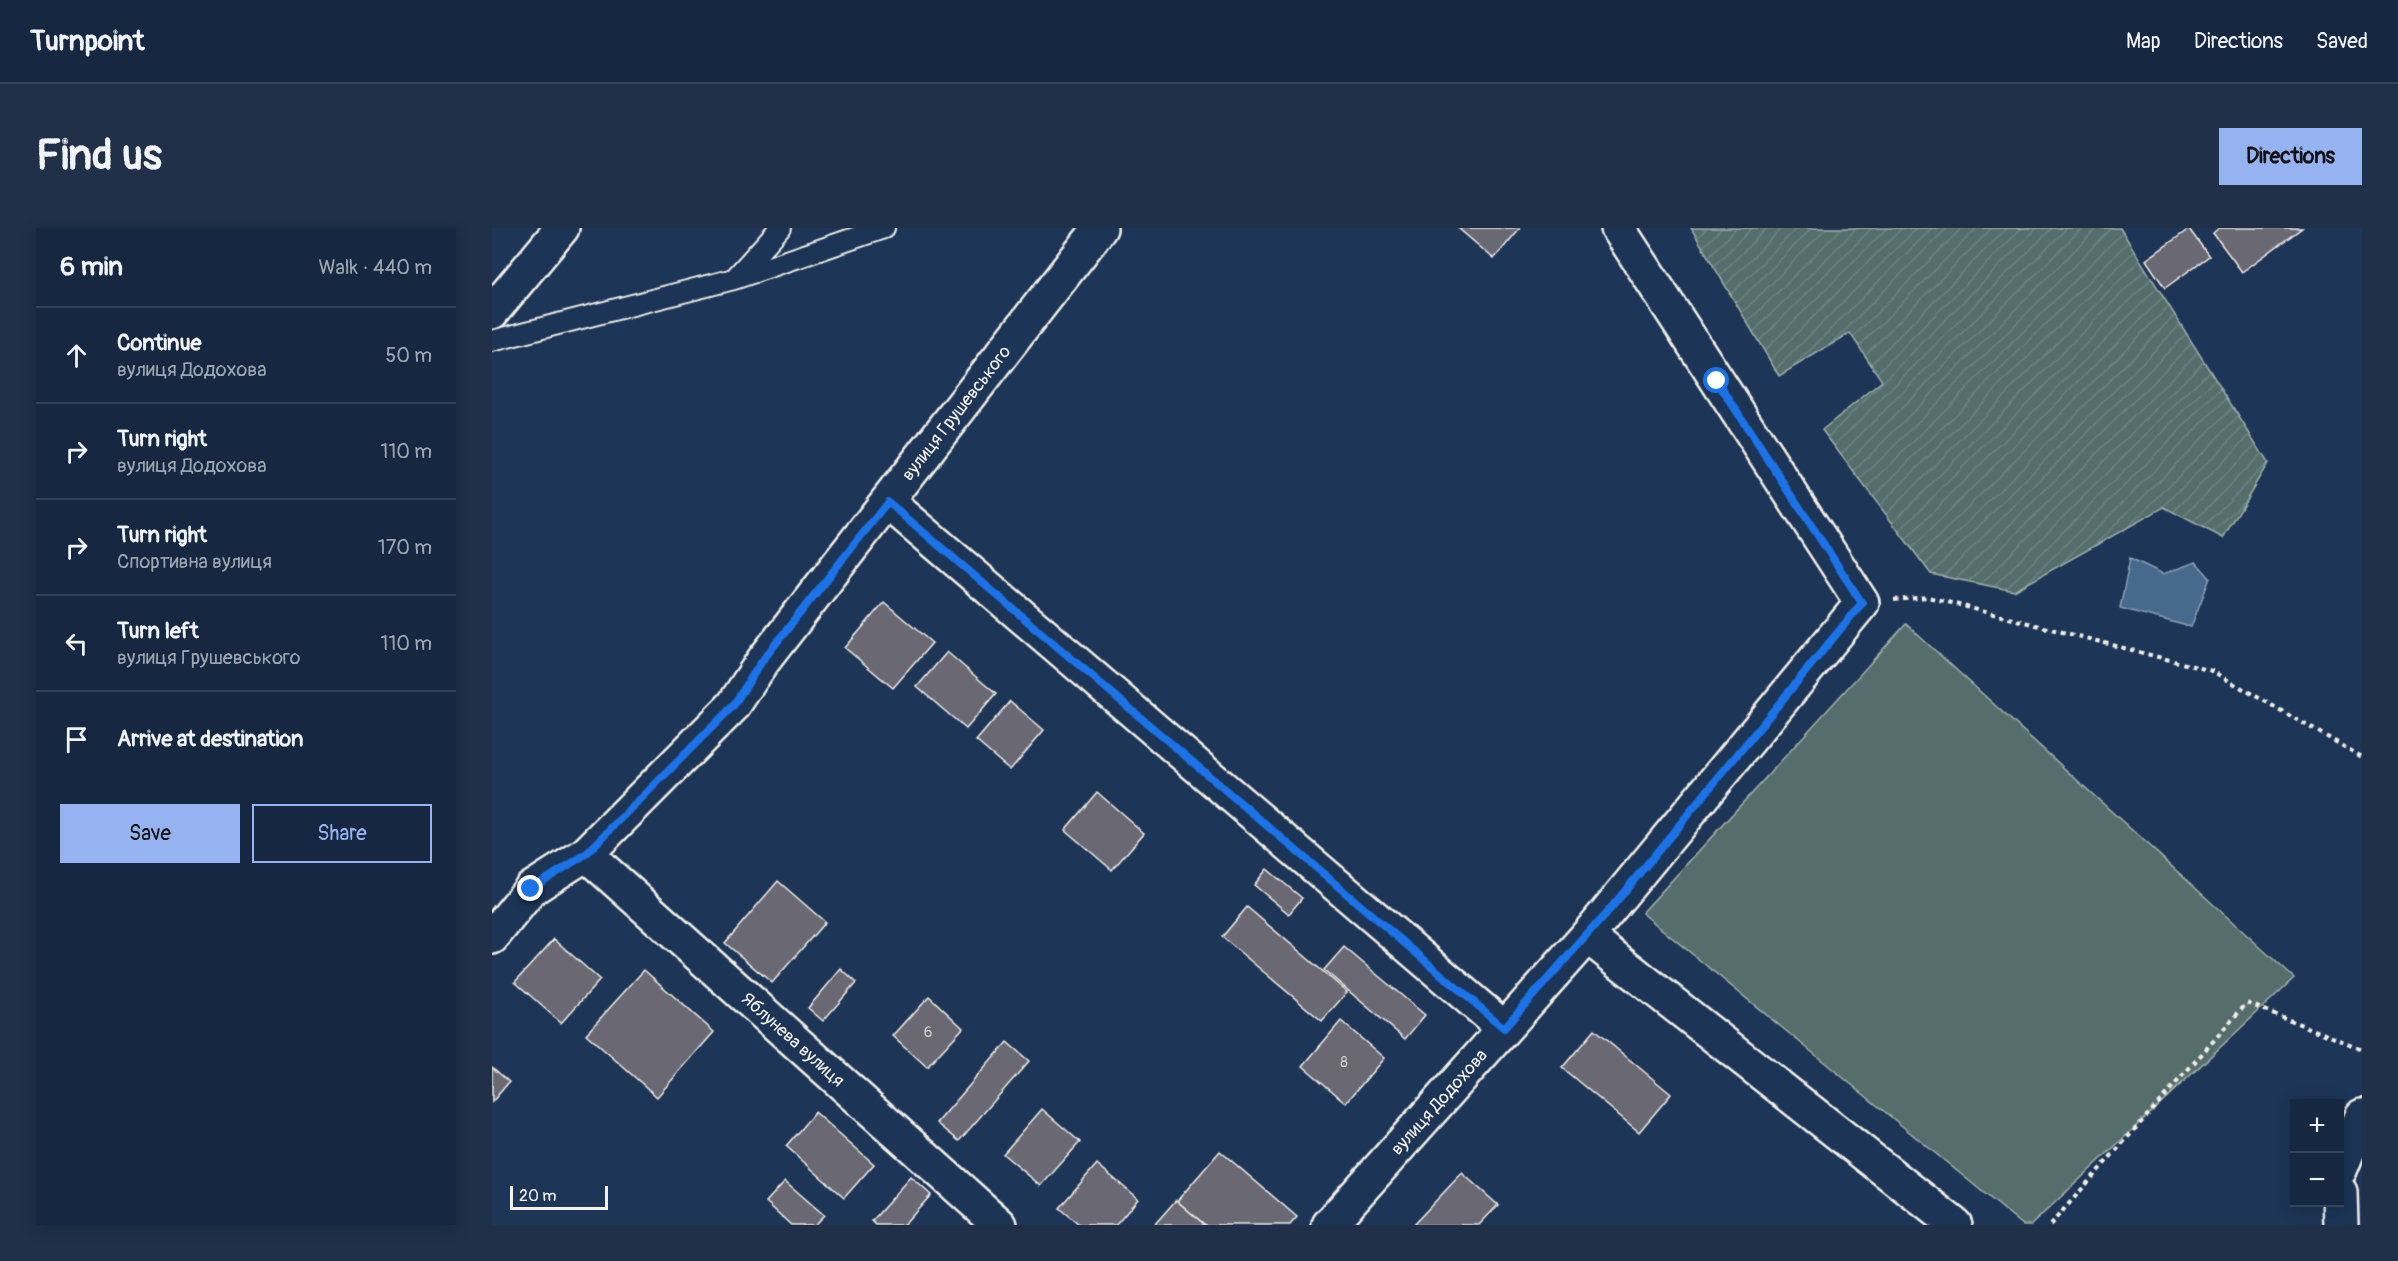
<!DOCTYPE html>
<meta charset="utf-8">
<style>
:root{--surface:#162841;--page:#1f3048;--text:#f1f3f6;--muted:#9ea6b1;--line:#35445a;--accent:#95b2f1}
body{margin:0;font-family:Pangolin,sans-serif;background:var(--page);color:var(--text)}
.controls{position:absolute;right:18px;bottom:18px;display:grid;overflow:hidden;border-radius:0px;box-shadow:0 3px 15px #0003}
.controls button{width:54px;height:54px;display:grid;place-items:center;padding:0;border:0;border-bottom:2px solid var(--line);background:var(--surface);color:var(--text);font:30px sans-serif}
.scale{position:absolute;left:18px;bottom:15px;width:98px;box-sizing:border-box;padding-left:6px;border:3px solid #f4f1e8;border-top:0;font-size:16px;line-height:21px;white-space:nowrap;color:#f4f1e8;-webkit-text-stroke:4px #1d3557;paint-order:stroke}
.stop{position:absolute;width:18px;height:18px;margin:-14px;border:4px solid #1a73e8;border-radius:50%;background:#fff}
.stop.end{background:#1a73e8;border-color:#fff;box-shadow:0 2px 6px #0008}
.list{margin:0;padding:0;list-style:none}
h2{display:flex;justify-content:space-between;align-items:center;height:78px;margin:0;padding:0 24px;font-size:26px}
h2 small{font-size:20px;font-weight:400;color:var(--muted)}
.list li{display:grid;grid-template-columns:39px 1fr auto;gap:18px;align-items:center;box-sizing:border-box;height:96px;padding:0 24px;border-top:2px solid var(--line)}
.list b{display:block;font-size:22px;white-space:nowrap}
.list p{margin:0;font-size:20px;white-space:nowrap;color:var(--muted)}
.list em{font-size:20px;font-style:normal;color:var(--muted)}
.actions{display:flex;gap:12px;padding:18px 24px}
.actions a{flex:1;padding:14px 0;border:2px solid var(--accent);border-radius:0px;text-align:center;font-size:21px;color:var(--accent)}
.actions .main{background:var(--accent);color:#111}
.icon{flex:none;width:33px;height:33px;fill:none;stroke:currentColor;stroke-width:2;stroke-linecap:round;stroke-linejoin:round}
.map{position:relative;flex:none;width:1870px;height:997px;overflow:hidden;border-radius:0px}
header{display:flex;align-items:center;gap:36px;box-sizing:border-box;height:84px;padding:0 30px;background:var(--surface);border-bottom:2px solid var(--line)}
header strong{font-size:28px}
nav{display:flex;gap:33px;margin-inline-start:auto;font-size:21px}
.intro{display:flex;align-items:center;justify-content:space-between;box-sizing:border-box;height:144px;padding:0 36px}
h1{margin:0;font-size:42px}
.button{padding:15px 27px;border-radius:0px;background:var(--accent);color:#111;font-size:21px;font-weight:700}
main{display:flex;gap:36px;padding:0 36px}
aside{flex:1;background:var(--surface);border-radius:0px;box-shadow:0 3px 15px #0003}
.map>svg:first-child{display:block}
</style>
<header>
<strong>Turnpoint</strong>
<nav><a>Map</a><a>Directions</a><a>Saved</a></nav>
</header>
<div class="intro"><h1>Find us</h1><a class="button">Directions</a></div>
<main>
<aside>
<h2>6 min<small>Walk · 440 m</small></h2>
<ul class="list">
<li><svg class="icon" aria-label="ahead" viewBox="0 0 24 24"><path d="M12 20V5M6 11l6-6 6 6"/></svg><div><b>Continue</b><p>вулиця Додохова</p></div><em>50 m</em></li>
<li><svg class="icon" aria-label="right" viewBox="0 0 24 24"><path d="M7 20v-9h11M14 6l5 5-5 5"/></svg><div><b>Turn right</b><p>вулиця Додохова</p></div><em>110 m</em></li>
<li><svg class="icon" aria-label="right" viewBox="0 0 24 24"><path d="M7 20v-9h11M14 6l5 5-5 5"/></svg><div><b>Turn right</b><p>Спортивна вулиця</p></div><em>170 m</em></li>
<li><svg class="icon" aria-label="left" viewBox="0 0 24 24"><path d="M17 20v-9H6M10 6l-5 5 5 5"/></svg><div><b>Turn left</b><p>вулиця Грушевського</p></div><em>110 m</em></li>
<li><svg class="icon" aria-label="arrive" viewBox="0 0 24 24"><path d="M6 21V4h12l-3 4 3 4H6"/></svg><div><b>Arrive at destination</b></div></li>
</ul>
<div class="actions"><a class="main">Save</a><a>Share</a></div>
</aside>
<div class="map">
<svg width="1870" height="997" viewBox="0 0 1870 997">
<defs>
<pattern id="garden-furrows" width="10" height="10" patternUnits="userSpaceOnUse" patternTransform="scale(1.5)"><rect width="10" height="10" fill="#546e6c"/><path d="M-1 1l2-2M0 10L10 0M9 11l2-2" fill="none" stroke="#6d8381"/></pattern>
</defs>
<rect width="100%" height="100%" fill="#1d3557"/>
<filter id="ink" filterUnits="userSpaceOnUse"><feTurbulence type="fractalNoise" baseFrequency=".0167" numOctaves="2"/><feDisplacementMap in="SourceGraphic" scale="12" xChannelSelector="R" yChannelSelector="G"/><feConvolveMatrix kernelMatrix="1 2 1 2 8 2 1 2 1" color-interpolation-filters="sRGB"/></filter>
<g filter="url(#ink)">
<!-- garden -->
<path fill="url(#garden-furrows)" stroke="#a4b0aa" stroke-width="1.5" d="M 1199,0 L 1628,0 L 1776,235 L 1731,310 L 1672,279 L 1522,363 L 1439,346 L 1330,202 L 1390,153 L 1358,105 L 1287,148 Z"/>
<!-- pitch -->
<path fill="#546e6c" stroke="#a4b0aa" stroke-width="1.5" d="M 1414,396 L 1802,750 L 1539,997 L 1531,997 L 1150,685 Z"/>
<!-- water -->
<path fill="#456a8c" stroke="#8ba0b1" stroke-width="1.5" d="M 1638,330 L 1671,346 L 1704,334 L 1718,350 L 1699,399 L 1628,380 Z"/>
<!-- building -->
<g fill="#696773" stroke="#f4f1e8" stroke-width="1.5">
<path d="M 966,0 L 1028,0 L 1002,31 Z"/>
<path d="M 1727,0 L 1810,0 L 1750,44 L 1721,5 Z"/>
<path d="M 1697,1 L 1717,28 L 1673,60 L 1654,32 Z"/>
<path d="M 392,374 L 440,415 L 401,460 L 353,420 Z"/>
<path d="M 455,424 L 504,466 L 474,501 L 425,459 Z"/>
<path d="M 518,473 L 552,502 L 518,542 L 484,513 Z"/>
<path d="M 605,564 L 652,605 L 620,642 L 573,602 Z"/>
<path d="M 775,641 L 810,670 L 797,686 L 762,657 Z"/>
<path d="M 286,653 L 333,694 L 280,755 L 233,715 Z"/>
<path d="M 755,679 L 855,764 L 830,793 L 730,709 Z"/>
<path d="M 62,711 L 108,752 L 69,795 L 23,754 Z"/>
<path d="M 852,719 L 933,787 L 913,811 L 832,742 Z"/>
<path d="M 349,741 L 364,755 L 331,793 L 316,780 Z"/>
<path d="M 152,742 L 222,804 L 165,869 L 94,806 Z"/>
<path d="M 437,768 L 471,800 L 435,839 L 401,808 Z"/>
<path d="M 849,793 L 892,830 L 854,875 L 811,838 Z"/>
<path d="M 1102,802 L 1179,866 L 1147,904 L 1070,840 Z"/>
<path d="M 515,814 L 537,833 L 467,913 L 445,895 Z"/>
<path d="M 0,839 L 17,854 L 0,874 Z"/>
<path d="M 550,881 L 588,914 L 549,958 L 511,926 Z"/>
<path d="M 323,884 L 382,936 L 352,970 L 294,918 Z"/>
<path d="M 728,923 L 805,989 L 798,997 L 713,997 L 685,973 Z"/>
<path d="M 605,936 L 646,971 L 624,997 L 587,997 L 567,980 Z"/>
<path d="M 970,945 L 1006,977 L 987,997 L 921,997 Z"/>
<path d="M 419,949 L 439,967 L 412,997 L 384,997 L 380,993 Z"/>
<path d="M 293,953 L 332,987 L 322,997 L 299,997 L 274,974 Z"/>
<path d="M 684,972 L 685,973 L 713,997 L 662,997 Z"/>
</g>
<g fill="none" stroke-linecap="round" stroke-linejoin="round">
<defs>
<g id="lane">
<path d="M 244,49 L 288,0"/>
<path d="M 0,113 L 242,51 L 392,0"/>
</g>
<g id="street">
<path d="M 396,274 L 1012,800"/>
<path id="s1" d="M 94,626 L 508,997"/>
<path d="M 1095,708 L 1463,997"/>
<path id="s2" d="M 0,709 L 39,661 L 94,626 L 241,478 L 271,433 L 608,0"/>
<path d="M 1848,942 L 1870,888"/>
<path d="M 1848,964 L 1849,997"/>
<path id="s3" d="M 837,997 L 1095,708 L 1370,375 L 1126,0"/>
</g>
<path id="highway" d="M 0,84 L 70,0"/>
</defs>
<!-- lane casing -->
<use href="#lane" stroke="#f4f1e8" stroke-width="24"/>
<!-- street casing -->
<use href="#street" stroke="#f4f1e8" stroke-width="38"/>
<!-- highway casing -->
<use href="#highway" stroke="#f4f1e8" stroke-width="38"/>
<!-- path -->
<g stroke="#f4f1e8" stroke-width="4" stroke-dasharray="4.5 4.5" stroke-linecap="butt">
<path d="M 1402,372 L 1436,369 L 1720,443 L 1870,529"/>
<path d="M 1558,997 L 1755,775 L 1870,821"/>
</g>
<!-- lane -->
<use href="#lane" stroke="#1d3557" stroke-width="20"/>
<!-- street -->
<use href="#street" stroke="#1d3557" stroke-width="33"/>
<!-- highway -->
<use href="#highway" stroke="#1d3557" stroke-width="33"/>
</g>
</g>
<g fill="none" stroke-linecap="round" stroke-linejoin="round" filter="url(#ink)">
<!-- route -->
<path stroke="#1a73e8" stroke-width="8" d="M 39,661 L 94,626 L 241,478 L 270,433 L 396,274 L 1012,800 L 1119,680 L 1370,375 L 1225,153"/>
</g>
<g text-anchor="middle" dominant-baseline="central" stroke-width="6" stroke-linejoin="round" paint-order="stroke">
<!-- number labels -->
<g font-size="15" fill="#d1cecb">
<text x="436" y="804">6</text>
<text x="852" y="834">8</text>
</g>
<!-- street labels -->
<g font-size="18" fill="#f4f1e8" stroke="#1d3557">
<text stroke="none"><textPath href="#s2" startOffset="704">вулиця Грушевського</textPath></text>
<text stroke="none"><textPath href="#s1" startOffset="278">Яблунева вулиця</textPath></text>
<text stroke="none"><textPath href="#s3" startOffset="165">вулиця Додохова</textPath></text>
</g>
</g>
</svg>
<div class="controls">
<button>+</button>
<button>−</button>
</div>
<div class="scale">20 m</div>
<div class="stop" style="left:1225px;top:153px"></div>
<div class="stop end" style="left:39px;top:661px"></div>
</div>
</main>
